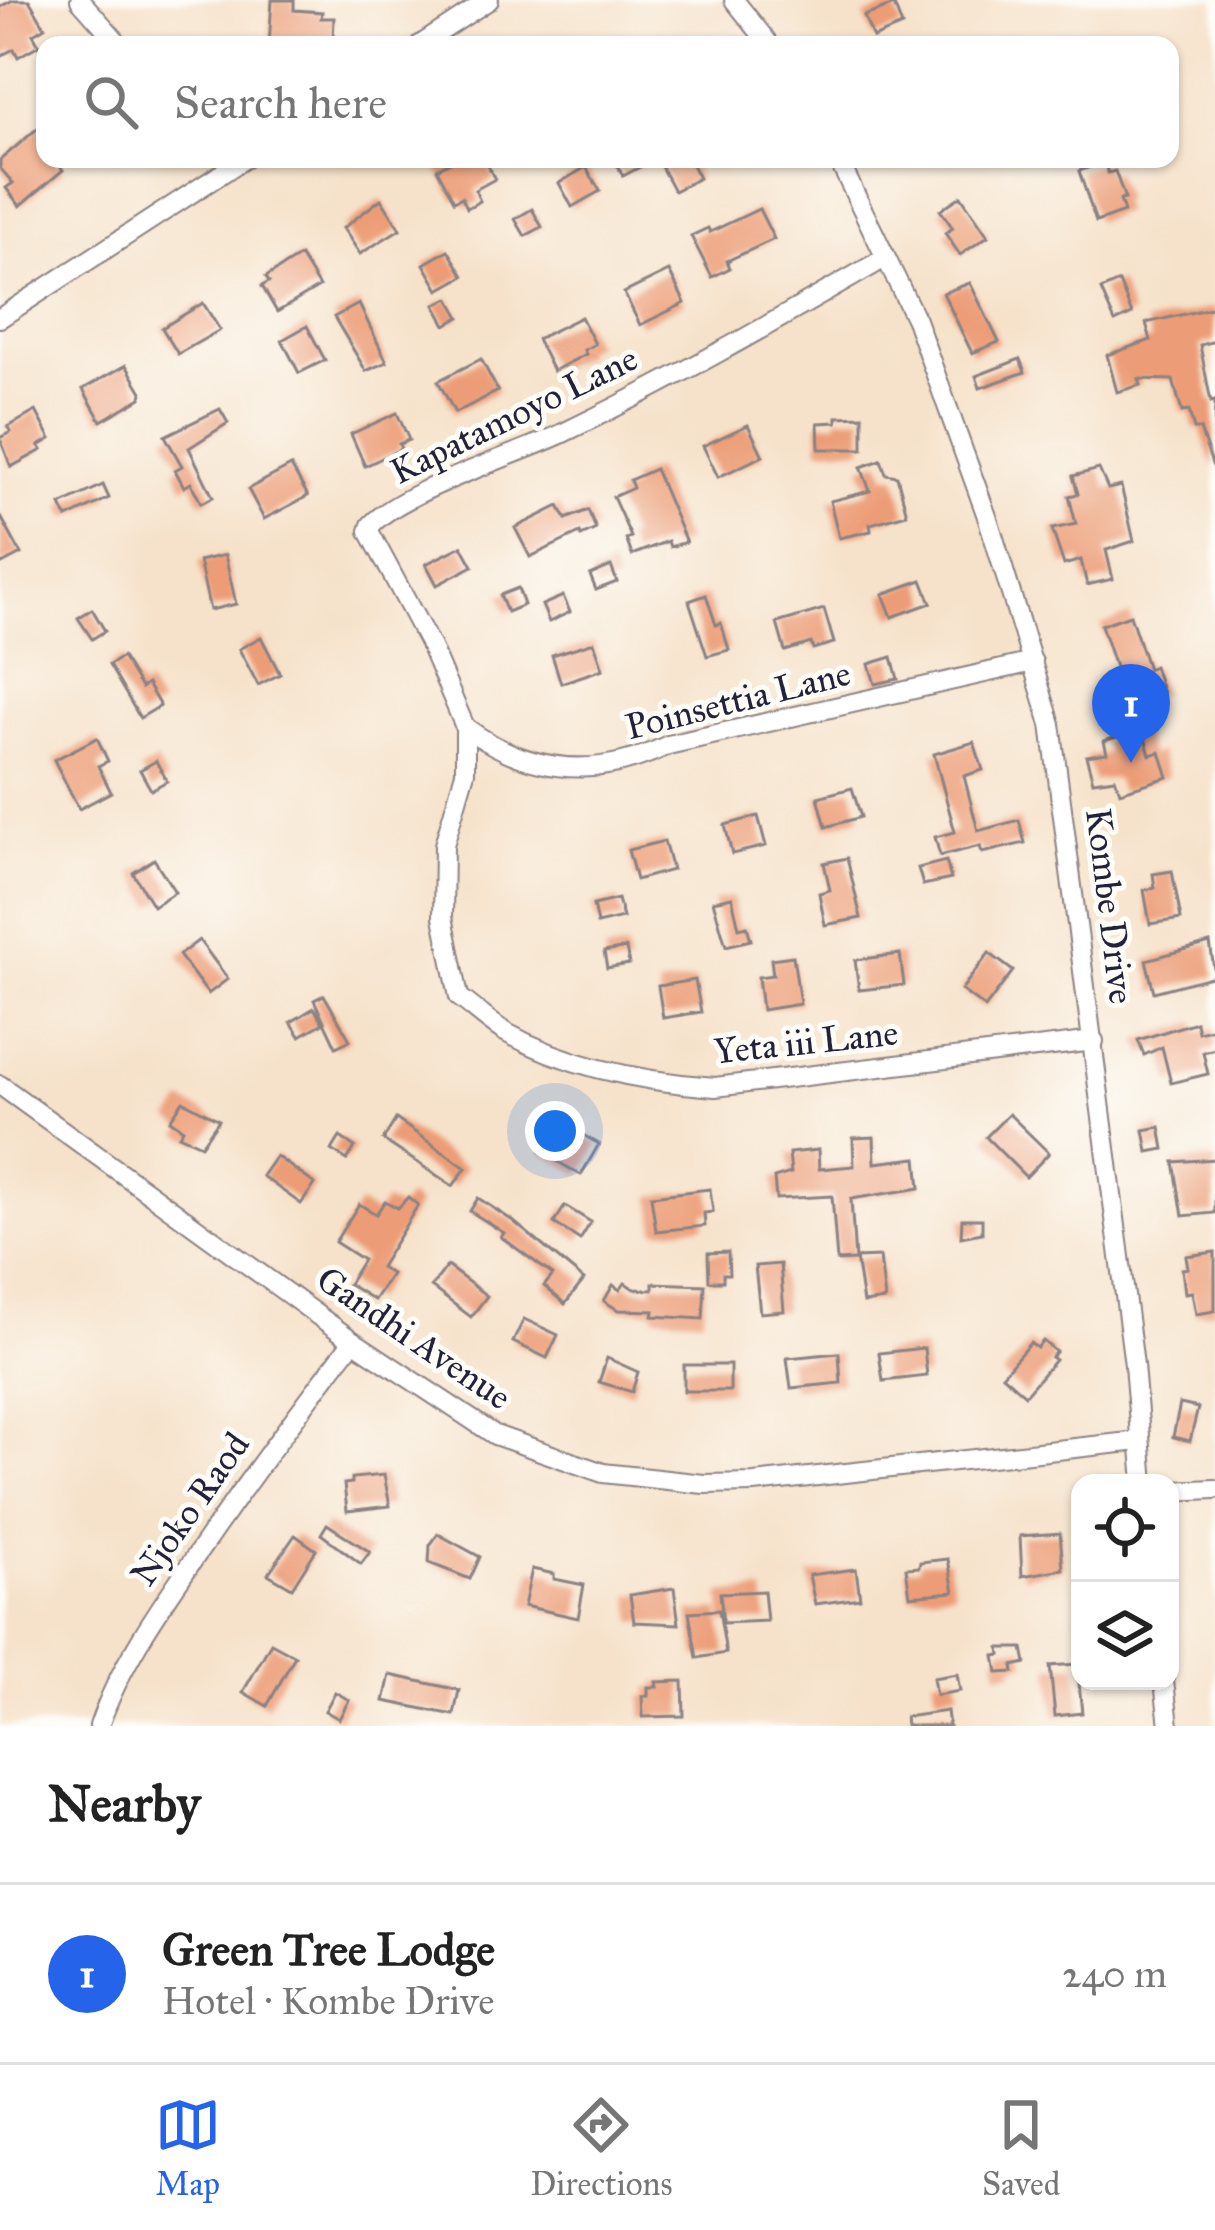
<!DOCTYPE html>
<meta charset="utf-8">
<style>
:root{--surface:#fff;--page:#f2f2f2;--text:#222;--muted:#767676;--line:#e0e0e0;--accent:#2563eb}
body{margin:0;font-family:"IM FELL Great Primer",serif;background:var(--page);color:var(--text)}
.controls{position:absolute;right:36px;bottom:36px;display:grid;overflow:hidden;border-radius:24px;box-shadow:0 3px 9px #0004}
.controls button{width:108px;height:108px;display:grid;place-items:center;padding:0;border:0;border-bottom:3px solid var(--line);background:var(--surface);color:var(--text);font:60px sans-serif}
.you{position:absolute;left:555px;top:1131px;width:42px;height:42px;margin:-30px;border:9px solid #fff;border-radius:50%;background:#1a73e8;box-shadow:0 0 0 18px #1a73e833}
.badge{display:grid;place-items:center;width:78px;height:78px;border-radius:50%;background:var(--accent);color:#fff;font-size:39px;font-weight:700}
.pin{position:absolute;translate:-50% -99px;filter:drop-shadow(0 3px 6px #0008)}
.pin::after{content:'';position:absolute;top:63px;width:42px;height:36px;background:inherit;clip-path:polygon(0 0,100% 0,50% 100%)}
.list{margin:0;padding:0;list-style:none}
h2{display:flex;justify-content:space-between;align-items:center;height:156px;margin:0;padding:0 48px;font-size:51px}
h2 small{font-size:39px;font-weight:400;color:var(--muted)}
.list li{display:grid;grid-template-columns:78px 1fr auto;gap:36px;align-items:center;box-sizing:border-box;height:180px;padding:0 48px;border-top:3px solid var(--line)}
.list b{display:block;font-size:45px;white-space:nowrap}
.list p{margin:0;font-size:39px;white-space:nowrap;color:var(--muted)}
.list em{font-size:39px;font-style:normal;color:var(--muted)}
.icon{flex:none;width:66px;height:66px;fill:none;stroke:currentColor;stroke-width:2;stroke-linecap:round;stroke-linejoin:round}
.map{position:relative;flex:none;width:1215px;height:1726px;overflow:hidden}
.search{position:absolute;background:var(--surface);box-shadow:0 3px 9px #0004;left:36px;right:36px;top:36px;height:132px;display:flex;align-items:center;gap:30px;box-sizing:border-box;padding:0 42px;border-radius:24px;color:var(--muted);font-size:45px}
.sheet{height:336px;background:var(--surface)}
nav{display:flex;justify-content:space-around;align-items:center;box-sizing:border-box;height:168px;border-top:3px solid var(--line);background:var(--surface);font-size:33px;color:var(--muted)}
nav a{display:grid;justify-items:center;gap:6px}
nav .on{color:var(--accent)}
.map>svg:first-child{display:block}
</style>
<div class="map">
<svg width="1215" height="1726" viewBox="0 0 1215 1726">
<rect width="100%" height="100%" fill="#fdfcf7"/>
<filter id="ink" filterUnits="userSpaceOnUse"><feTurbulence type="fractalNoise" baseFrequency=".00833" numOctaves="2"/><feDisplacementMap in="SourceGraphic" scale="24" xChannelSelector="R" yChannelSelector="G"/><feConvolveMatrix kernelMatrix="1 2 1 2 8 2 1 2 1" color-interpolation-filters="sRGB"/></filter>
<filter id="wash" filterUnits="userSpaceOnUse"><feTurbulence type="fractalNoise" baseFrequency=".004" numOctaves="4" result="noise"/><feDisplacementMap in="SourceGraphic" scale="48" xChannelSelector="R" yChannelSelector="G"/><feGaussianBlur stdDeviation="2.7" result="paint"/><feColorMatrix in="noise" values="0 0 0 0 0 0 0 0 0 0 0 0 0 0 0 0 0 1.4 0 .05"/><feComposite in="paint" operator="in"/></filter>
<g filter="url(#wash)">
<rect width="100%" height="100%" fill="#f6e2ca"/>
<g id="blocks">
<!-- building -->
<g fill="#ec9c76">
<path d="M 13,0 L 29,0 L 45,27 L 33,34 L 39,45 L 18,57 L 14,49 L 0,56 L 0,7 Z"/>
<path d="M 272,0 L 294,0 L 294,10 L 322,12 L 321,18 L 334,18 L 333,39 L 320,39 L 319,45 L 269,45 Z"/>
<path d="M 894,5 L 902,26 L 873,38 L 864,16 Z"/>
<path d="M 45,122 L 45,159 L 54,159 L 63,170 L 20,206 L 6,188 L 13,183 L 0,168 L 0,160 Z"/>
<path d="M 456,159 L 484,159 L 495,179 L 475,190 L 480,201 L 467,208 L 462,197 L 454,201 L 437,169 Z"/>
<path d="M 614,159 L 655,159 L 623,176 Z"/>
<path d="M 657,159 L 689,159 L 699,178 L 674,191 Z"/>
<path d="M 1104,162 L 1108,173 L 1115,171 L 1125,199 L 1120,200 L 1124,212 L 1096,222 L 1079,171 Z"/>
<path d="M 586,167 L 600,191 L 572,207 L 559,183 Z"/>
<path d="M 961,196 L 988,236 L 960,255 L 945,233 L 953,228 L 940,210 Z"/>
<path d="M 381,199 L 400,229 L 360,254 L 343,228 Z"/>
<path d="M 532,209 L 542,227 L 525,236 L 515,219 Z"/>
<path d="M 759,209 L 774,239 L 727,261 L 730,268 L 712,277 L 691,236 L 708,228 L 710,232 Z"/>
<path d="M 448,250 L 464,276 L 439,290 L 424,264 Z"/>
<path d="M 300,256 L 319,287 L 277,312 L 262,286 L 269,282 L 266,277 Z"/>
<path d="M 669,271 L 685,303 L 640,325 L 624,293 Z"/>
<path d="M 1119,282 L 1132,314 L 1115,322 L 1101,290 Z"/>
<path d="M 970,283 L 999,342 L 972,353 L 943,293 Z"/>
<path d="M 449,298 L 460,317 L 446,325 L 435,305 Z"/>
<path d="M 203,303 L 220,330 L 178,354 L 162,328 Z"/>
<path d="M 359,304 L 387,362 L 366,371 L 334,317 Z"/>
<path d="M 1215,307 L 1215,341 L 1200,345 L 1211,402 L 1215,401 L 1213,467 L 1200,429 L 1194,429 L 1189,411 L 1182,412 L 1173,380 L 1139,379 L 1141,385 L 1117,392 L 1107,355 L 1151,340 L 1146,323 Z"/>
<path d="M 581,317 L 595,344 L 584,350 L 586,354 L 553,371 L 537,339 Z"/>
<path d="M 307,326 L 325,360 L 299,373 L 282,340 Z"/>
<path d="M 481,359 L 498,391 L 455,413 L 438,381 Z"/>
<path d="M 1020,359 L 1025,372 L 980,388 L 976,376 Z"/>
<path d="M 126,365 L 142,392 L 141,398 L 101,421 L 83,389 Z"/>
<path d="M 220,409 L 228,423 L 189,448 L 213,497 L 201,503 L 191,483 L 184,487 L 175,470 L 182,466 L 165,436 Z"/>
<path d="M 36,411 L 51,439 L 39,446 L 42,450 L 11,467 L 0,438 L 11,432 L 8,427 Z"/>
<path d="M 397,413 L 409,440 L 399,444 L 401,449 L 365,466 L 351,434 Z"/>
<path d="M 863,416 L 863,449 L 819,449 L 818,423 L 837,422 L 837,417 Z"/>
<path d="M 748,425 L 763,456 L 718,477 L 703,446 Z"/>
<path d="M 881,460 L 886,474 L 897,476 L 907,514 L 870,524 L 871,531 L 839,538 L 830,501 L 870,491 L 861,467 Z"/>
<path d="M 291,466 L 308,496 L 264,519 L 248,489 Z"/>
<path d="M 655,469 L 686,542 L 670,547 L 668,541 L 632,555 L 626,539 L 631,537 L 613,497 L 633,488 L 630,480 Z"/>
<path d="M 1099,469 L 1108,489 L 1121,486 L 1134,541 L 1106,550 L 1113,579 L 1087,585 L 1081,560 L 1064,565 L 1052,529 L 1076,524 L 1069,496 L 1078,494 L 1073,476 Z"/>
<path d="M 103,485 L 109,498 L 67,518 L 61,505 Z"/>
<path d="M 559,506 L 566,519 L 588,510 L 596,529 L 581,536 L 580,533 L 530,557 L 515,528 Z"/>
<path d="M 0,515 L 21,554 L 0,565 Z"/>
<path d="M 462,546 L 473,566 L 437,585 L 426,564 Z"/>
<path d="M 225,555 L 236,604 L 210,610 L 199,561 Z"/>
<path d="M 611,566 L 617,582 L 596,590 L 590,575 Z"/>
<path d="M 922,580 L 931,603 L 892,617 L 883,594 Z"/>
<path d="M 518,588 L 524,605 L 507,612 L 500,595 Z"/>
<path d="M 706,595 L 716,625 L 721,623 L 729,650 L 707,656 L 689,601 Z"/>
<path d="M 563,596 L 570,612 L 549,622 L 542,605 Z"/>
<path d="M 92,609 L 105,631 L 92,639 L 78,618 Z"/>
<path d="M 824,609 L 834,643 L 813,649 L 811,643 L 785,651 L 777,623 Z"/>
<path d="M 1130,615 L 1148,669 L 1154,666 L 1163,693 L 1139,701 L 1134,684 L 1122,688 L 1101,625 Z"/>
<path d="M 261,637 L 280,674 L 258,685 L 239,649 Z"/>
<path d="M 594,642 L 603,669 L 561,683 L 552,655 Z"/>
<path d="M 122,657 L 141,688 L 147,684 L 160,706 L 140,718 L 109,665 Z"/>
<path d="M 892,657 L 898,679 L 875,684 L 869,664 Z"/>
<path d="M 1142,729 L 1150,755 L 1160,752 L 1168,777 L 1120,792 L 1115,778 L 1093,781 L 1086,756 L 1107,753 L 1104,741 Z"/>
<path d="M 97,738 L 108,761 L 98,766 L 111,792 L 79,809 L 54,760 Z"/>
<path d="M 974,742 L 983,770 L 964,776 L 978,831 L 1019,820 L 1025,843 L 982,853 L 980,846 L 940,856 L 935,837 L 955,832 L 934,754 Z"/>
<path d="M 156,761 L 167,781 L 151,790 L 140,770 Z"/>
<path d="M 852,788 L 861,817 L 826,827 L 818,797 Z"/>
<path d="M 758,816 L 766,846 L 732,854 L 725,825 Z"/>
<path d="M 664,841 L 672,870 L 636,880 L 628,850 Z"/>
<path d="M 847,858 L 861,918 L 825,925 L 819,893 L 830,890 L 824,863 Z"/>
<path d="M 154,859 L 175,892 L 153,906 L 133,873 Z"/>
<path d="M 946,861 L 951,879 L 923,885 L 918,868 Z"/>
<path d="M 1172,871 L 1181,919 L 1150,924 L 1144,890 L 1155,888 L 1153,874 Z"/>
<path d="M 732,897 L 739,928 L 747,926 L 751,940 L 726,946 L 713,901 Z"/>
<path d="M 618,899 L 623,918 L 597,924 L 593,905 Z"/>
<path d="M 199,940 L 228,979 L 208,994 L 179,955 Z"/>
<path d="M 1210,943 L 1215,976 L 1154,992 L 1146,960 Z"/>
<path d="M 626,948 L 629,964 L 607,968 L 604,952 Z"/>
<path d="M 989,953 L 1013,971 L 985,1008 L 961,990 Z"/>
<path d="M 900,954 L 904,985 L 859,990 L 855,960 Z"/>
<path d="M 793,956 L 800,1004 L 762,1010 L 758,977 L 773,975 L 771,959 Z"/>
<path d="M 695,980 L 701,1012 L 663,1018 L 658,986 Z"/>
<path d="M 324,995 L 350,1040 L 336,1047 L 314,1000 Z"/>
<path d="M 314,1008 L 323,1023 L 300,1036 L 291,1022 Z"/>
<path d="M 1196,1022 L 1198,1032 L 1215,1028 L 1215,1049 L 1203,1052 L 1208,1074 L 1171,1083 L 1162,1047 L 1144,1055 L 1138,1040 Z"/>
<path d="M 183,1101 L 219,1120 L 201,1145 L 179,1135 L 183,1129 L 170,1120 Z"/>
<path d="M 1009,1114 L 1049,1153 L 1026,1177 L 986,1137 Z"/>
<path d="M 396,1119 L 466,1168 L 453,1186 L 383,1140 Z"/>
<path d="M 558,1121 L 599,1144 L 581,1175 L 541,1152 Z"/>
<path d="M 1160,1127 L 1164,1149 L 1148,1152 L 1144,1130 Z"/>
<path d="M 340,1137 L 355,1147 L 347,1160 L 332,1150 Z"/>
<path d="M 874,1137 L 875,1163 L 917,1158 L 920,1188 L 851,1199 L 855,1260 L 837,1261 L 832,1196 L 776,1199 L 774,1178 L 791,1173 L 789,1153 L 818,1150 L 819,1169 L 854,1166 L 853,1138 Z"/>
<path d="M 276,1156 L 315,1184 L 301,1204 L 262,1176 Z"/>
<path d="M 1215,1159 L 1215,1213 L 1183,1216 L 1174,1162 Z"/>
<path d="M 710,1189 L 713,1212 L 704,1213 L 705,1226 L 656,1231 L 651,1196 Z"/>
<path d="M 408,1197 L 418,1205 L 380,1267 L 391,1274 L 374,1300 L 348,1284 L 363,1260 L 335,1242 L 359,1204 L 376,1214 L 385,1201 L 398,1208 Z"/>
<path d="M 478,1198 L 513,1221 L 584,1280 L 565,1304 L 544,1286 L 553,1275 L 501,1237 L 504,1233 L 470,1211 Z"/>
<path d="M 565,1206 L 591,1222 L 580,1240 L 554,1223 Z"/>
<path d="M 962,1219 L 982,1219 L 982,1233 L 961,1237 Z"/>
<path d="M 728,1252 L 729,1274 L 723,1274 L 723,1281 L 709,1281 L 708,1253 Z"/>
<path d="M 1215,1252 L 1215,1311 L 1196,1314 L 1192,1292 L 1185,1293 L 1182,1269 L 1188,1268 L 1186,1256 Z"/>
<path d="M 880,1257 L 885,1300 L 863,1303 L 856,1258 Z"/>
<path d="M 780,1264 L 784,1311 L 760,1313 L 755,1266 Z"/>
<path d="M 447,1266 L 487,1296 L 471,1317 L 431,1287 Z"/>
<path d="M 625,1283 L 634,1289 L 653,1290 L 653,1283 L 705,1285 L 703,1319 L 653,1316 L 654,1311 L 618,1310 L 604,1301 L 613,1285 L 620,1290 Z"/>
<path d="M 524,1319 L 558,1335 L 547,1358 L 513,1342 Z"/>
<path d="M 1043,1341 L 1056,1352 L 1051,1357 L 1055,1360 L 1025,1395 L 1002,1375 L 1030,1343 L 1037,1348 Z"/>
<path d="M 924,1348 L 927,1376 L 883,1381 L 879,1353 Z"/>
<path d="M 839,1353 L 841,1383 L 791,1388 L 787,1358 Z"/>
<path d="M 607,1358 L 638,1372 L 632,1392 L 599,1382 Z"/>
<rect x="684" y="1365" width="46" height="26"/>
<path d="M 1180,1404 L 1198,1408 L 1190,1441 L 1173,1437 Z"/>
<path d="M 384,1475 L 390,1506 L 347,1511 L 344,1484 L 352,1483 L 352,1478 Z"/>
<path d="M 327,1524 L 370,1552 L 361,1564 L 321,1534 Z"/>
<path d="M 1060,1533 L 1063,1569 L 1022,1576 L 1020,1536 Z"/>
<path d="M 438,1534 L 480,1557 L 470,1579 L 429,1563 L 430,1545 Z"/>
<path d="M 295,1535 L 316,1550 L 292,1588 L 268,1574 Z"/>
<path d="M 948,1559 L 954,1592 L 910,1596 L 906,1568 L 919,1567 L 920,1562 Z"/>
<path d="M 532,1569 L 554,1574 L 554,1579 L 584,1585 L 578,1618 L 524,1606 Z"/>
<path d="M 856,1569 L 860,1598 L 815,1604 L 809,1575 Z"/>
<path d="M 674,1588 L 679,1624 L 634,1622 L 630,1595 Z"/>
<path d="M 764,1591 L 767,1621 L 723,1623 L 720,1593 Z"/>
<path d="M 719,1610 L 726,1653 L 697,1658 L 689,1612 Z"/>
<path d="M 271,1643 L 295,1656 L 267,1706 L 243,1692 Z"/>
<path d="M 1000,1648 L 1023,1648 L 1026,1663 L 1013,1666 L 1014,1672 L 998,1673 L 995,1656 L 1001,1655 Z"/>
<path d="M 1077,1664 L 1082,1713 L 1055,1716 L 1050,1666 Z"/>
<path d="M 957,1674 L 960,1691 L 936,1695 L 933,1678 Z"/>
<path d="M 390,1675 L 459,1690 L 454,1715 L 384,1701 Z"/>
<path d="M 683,1681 L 684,1716 L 643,1717 L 642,1696 L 648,1696 L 648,1687 L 657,1687 L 656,1682 Z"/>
<path d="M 335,1692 L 349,1700 L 339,1719 L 325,1711 Z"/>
<path d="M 947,1711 L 949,1726 L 906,1726 L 905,1717 Z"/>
</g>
</g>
</g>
<g filter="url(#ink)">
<use href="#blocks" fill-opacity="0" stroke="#8c8282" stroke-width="3"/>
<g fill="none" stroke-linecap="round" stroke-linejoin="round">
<defs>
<g id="street">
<path d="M 80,0 L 120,45"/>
<path d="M 734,0 L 770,45"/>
<path d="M 420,45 L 489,0"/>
<path d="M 838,159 L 916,320 L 989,522 L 1051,724 L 1134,1365 L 1144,1483"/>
<path d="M 885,258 C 779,319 672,381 561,434 C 514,456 402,491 371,525 L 369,531 L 431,647 L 465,727 L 465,772 L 444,845 L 443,917 L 459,997 C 474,1008 489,1022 505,1032 C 568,1067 644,1082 715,1087 L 1094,1041"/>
<path d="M 0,318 L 244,159"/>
<path d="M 465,727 C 529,774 597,780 668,745 L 1033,662"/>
<path d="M 0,1085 L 353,1341 L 495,1435 L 603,1473 L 704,1484 L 754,1483 L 1139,1441"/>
<path d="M 1170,1491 L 1215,1489"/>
<path d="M 1164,1681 L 1169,1726"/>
<path d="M 99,1726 C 121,1662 162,1605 200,1550 C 249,1479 300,1410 353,1341"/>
</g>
</defs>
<!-- street casing -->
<use href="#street" stroke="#8c8282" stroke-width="22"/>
<!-- street -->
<use href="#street" stroke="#fff" stroke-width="18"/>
</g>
</g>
<g text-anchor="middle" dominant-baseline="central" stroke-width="10" stroke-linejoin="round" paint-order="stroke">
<!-- street labels -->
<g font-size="36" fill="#22223b" stroke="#fdfcf7">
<text transform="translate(514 415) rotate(-26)">Kapatamoyo Lane</text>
<text transform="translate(738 700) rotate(-14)">Poinsettia Lane</text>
<text transform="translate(1110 906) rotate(83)">Kombe Drive</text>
<text transform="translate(806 1042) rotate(-6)">Yeta iii Lane</text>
<text transform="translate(414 1338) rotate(34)">Gandhi Avenue</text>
<text transform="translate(190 1509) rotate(-55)">Njoko Raod</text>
</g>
</g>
</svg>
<div class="controls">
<button><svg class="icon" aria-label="locate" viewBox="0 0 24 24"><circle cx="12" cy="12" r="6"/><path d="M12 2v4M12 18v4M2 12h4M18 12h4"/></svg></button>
<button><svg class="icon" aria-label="layers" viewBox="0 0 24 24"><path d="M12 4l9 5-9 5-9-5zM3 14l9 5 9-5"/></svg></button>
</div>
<div class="you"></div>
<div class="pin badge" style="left:1131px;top:763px">1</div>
<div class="search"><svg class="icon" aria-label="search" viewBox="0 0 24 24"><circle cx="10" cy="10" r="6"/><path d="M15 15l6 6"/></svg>Search here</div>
</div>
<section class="sheet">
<h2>Nearby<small></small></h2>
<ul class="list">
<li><span class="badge">1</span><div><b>Green Tree Lodge</b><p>Hotel · Kombe Drive</p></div><em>240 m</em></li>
</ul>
</section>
<nav>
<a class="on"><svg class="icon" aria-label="map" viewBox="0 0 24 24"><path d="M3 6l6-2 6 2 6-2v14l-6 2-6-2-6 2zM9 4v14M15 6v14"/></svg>Map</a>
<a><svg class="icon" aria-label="directions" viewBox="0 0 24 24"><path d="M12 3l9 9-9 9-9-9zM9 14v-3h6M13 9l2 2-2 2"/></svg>Directions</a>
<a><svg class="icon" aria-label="saved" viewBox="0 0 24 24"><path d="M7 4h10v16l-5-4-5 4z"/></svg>Saved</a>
</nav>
